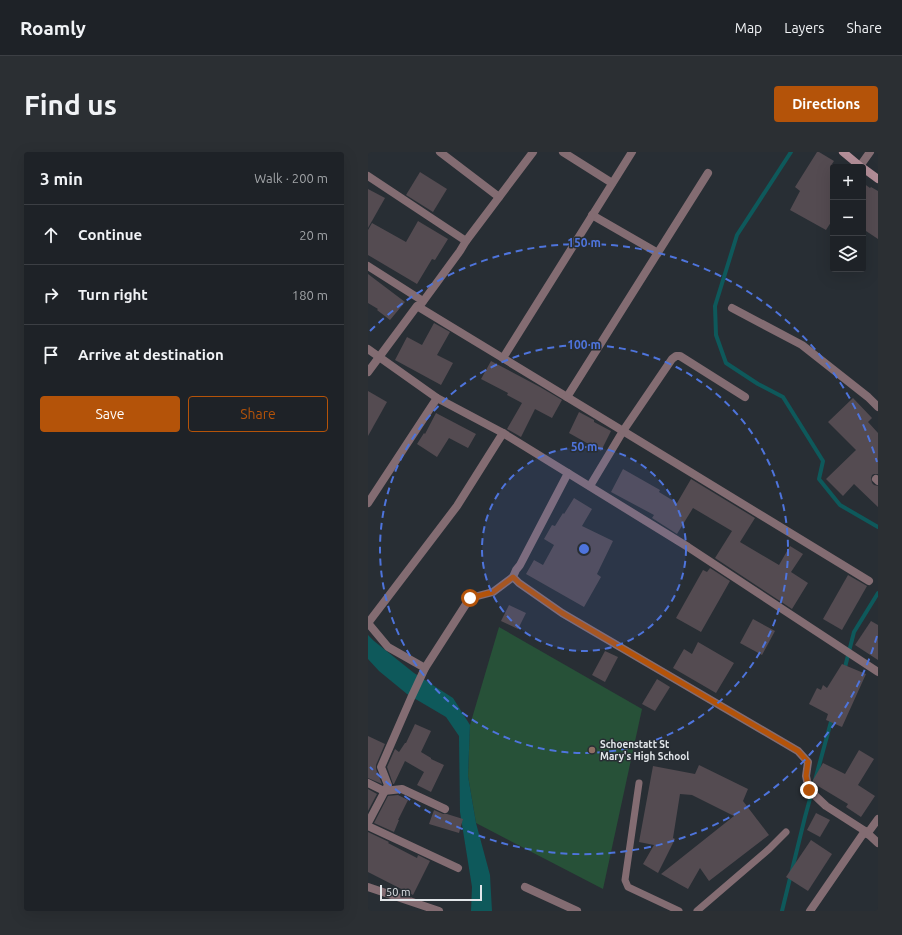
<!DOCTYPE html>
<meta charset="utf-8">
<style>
:root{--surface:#1e2227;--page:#2b2f33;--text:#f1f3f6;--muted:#a1a4a7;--line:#3c3f44;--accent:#b45309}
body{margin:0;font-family:Ubuntu,sans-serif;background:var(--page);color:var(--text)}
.controls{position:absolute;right:12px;top:12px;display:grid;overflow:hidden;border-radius:4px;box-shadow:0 4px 16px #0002}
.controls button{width:36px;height:36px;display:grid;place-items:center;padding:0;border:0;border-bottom:1px solid var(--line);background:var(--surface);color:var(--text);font:20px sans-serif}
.scale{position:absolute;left:12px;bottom:10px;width:102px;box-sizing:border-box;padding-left:4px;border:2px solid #e2e6ea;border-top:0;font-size:11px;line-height:14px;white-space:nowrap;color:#e2e6ea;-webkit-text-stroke:3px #282e34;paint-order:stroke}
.stop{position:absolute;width:12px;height:12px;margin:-9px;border:3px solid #b45309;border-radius:50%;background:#fff}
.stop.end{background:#b45309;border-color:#fff;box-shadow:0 1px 4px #0008}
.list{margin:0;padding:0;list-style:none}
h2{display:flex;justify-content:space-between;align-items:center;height:52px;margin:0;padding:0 16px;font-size:17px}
h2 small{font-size:13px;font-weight:400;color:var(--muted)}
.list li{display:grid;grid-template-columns:26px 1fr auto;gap:12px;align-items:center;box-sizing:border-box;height:60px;padding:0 16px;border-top:1px solid var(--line)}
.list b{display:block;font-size:15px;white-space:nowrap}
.list em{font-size:13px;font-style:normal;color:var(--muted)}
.actions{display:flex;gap:8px;padding:12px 16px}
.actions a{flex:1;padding:9px 0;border:1px solid var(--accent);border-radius:4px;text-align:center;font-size:14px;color:var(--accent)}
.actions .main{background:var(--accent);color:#fff}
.icon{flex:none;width:22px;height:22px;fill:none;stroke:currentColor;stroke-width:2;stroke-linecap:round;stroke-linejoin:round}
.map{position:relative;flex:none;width:510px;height:759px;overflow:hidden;border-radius:4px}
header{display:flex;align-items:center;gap:24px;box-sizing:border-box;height:56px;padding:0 20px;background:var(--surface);border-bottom:1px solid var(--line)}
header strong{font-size:19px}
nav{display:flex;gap:22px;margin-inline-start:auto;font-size:14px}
.intro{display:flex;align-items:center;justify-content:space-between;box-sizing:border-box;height:96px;padding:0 24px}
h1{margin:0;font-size:28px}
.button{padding:10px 18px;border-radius:4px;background:var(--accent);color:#fff;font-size:14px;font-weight:700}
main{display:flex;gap:24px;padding:0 24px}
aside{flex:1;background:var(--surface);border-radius:4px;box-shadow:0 4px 16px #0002}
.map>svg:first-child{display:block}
</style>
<header>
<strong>Roamly</strong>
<nav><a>Map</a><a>Layers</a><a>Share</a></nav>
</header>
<div class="intro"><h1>Find us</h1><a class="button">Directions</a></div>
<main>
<aside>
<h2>3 min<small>Walk · 200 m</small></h2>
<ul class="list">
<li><svg class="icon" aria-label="ahead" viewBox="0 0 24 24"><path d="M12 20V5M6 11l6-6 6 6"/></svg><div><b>Continue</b></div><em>20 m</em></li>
<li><svg class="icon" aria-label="right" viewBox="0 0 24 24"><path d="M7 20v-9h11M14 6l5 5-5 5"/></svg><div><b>Turn right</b></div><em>180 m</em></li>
<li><svg class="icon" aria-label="arrive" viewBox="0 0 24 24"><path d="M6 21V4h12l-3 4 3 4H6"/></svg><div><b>Arrive at destination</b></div></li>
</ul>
<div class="actions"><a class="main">Save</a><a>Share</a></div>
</aside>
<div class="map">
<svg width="510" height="759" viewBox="0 0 510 759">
<rect width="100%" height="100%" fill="#282e34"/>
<!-- green -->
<path fill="#275138" d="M 131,475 L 274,557 L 235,737 L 108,671 L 100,624 L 102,573 Z"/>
<!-- water -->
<path fill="#0e595b" d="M 0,483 L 6,489 L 46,521 L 85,546 L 102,573 L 100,624 L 108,671 L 122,723 L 124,759 L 103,759 L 104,735 L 92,660 L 91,584 L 78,565 L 39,542 L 11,519 L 0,507 Z"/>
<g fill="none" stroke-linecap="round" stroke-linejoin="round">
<!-- stream -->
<g stroke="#0e595b" stroke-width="4">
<path d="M 423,0 L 369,83 L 347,154 L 348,183 L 358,211 L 390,232 L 415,245 L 455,309 L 451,327 L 472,353 L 510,375"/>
<path d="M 476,519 L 486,480 L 510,441"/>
<path d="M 414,759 L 437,665 L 464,566"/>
</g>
</g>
<!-- building -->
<g fill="#544b51">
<path d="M 449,0 L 451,0 L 466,9 L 464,12 L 465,12 L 465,67 L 458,78 L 422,58 L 432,39 L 427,35 Z"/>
<path d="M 52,20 L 79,37 L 65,60 L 38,43 Z"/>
<path d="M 495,31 L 502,36 L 503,35 L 510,39 L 510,87 L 495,77 Z"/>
<path d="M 0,37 L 17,46 L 0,76 Z"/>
<path d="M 50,69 L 80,87 L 67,108 L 64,107 L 49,132 L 0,103 L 0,78 L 4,71 L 38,90 Z"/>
<path d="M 0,122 L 37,150 L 22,168 L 9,158 L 10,157 L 0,151 Z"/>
<path d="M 66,171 L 82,180 L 69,203 L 85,211 L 73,233 L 27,208 L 39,185 L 54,193 Z"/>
<path d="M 123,209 L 172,235 L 194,248 L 184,266 L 167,257 L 153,285 L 139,277 L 154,251 L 139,243 L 140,241 L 113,227 Z"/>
<path d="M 0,239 L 19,250 L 0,284 Z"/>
<path d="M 485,246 L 504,266 L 500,270 L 510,281 L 510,322 L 506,322 L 504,323 L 503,326 L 504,331 L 506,333 L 510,334 L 510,355 L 486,332 L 475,344 L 458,327 L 488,298 L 460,270 Z"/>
<path d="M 211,260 L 226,268 L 226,270 L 243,279 L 233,299 L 201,281 Z"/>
<path d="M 68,261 L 108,282 L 100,296 L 81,286 L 69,305 L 49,292 L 56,281 L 57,282 Z"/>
<path d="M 255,317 L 292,338 L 291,340 L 309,351 L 323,327 L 387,366 L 372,390 L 411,413 L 422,394 L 435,402 L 423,420 L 440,431 L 424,457 L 347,406 L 364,379 L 325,356 L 309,382 L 284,366 L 286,363 L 243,340 Z"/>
<path d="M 206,346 L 224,357 L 214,374 L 245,389 L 229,422 L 233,425 L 216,455 L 158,422 L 166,408 L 175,413 L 186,393 L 176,387 L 184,373 L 187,374 L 195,361 L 196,362 Z"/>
<path d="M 342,416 L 362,429 L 333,480 L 308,466 L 335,418 L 339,420 Z"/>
<path d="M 480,423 L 499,434 L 474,478 L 455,467 Z"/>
<path d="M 141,453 L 158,461 L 150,477 L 133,469 Z"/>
<path d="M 385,467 L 407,479 L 394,503 L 372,491 Z"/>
<path d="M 503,469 L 510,473 L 510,508 L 487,493 Z"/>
<path d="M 330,490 L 366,511 L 348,541 L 305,516 L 316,497 L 324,502 Z"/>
<path d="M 237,499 L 250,505 L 237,530 L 224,523 Z"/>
<path d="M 474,512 L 498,522 L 474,575 L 458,568 L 460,562 L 441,552 L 449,536 L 453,538 L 455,533 L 459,536 Z"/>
<path d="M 289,527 L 302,535 L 287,559 L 274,552 Z"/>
<path d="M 47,572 L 63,579 L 53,600 L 63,606 L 63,607 L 76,613 L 63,640 L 49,633 L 56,620 L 37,609 L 26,632 L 25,632 L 19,615 L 27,597 L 31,600 L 37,591 L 38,591 Z"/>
<path d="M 0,584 L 17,592 L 8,613 L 8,617 L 14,632 L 0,626 Z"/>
<path d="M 491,598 L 506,607 L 490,633 L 507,644 L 493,665 L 478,655 L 480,652 L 445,631 L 445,628 L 455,611 L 477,622 Z"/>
<path d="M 331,613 L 380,637 L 375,649 L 401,683 L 341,729 L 332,716 L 320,737 L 293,722 L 366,664 L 324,643 L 312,642 L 305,686 L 307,687 L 290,721 L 275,712 L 286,693 L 271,690 L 285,614 L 327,622 Z"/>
<path d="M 0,637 L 9,642 L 0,659 Z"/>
<path d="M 30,643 L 40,648 L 30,668 L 31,668 L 26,680 L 6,671 L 20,644 Z"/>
<path d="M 66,658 L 75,662 L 79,662 L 95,667 L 91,681 L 61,672 Z"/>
<path d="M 448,661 L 462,668 L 452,685 L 439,678 Z"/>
<path d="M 0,680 L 21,690 L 20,691 L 49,706 L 50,703 L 62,709 L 45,743 L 0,720 Z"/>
<path d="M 443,688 L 464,702 L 440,739 L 418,725 Z"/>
</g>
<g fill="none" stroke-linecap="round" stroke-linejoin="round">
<!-- lane -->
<g stroke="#836c72" stroke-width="7">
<path d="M 271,631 L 257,728 L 260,735 L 311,759"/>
<path d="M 329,759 L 401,697 L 418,680"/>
</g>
<!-- street -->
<g stroke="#836c72" stroke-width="8">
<path d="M 72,0 L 131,45"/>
<path d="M 195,0 L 244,31"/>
<path d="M 492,14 L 502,0"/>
<path d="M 0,24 L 98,89"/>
<path d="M 224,63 L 290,101"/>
<path d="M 0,114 L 55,149"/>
<path d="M 51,155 L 92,99 L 98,89 L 165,0"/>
<path d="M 364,156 L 434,193 L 500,245 L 510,255"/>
<path d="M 0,197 L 69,246 L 135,281 L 320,395 L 510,520"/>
<path d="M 135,206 L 264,0"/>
<path d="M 0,220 L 49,154 L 255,279 L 222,334"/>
<path d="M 199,245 L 340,21"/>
<path d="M 377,245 L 312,204 L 308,204 L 304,207 L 255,279 L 501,429"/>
<path d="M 200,321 L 152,413 L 148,418 L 145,425 L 151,431 L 194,461 L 430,599 L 440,610 L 438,624 L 441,638 L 458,654 L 497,679"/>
<path d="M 508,327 L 510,329"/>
<path d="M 0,351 L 69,246"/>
<path d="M 0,471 L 89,354 L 135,281"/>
<path d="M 0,471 L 20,495 L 57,516"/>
<path d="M 0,631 L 16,639 L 34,637 L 77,657"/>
<path d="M 0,671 L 20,633 L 13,615 L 43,546 L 57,516 L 102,446 L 125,440 L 145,425"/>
<path d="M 0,674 L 90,716"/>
<path d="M 499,682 L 510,667"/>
<path d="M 0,735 L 71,759"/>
<path d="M 157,735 L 209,759"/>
<path d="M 442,759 L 497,679 L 510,691"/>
</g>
<!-- secondary -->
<g stroke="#b38e98" stroke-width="8">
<path d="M 475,0 L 493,15"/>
<path d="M 495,16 L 510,27"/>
</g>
</g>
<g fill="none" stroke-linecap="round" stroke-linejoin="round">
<!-- route -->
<path stroke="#b45309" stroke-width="5" d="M 102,446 L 125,440 L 145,425 L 151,431 L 194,461 L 430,599 L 440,610 L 438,624 L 441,638"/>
</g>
<!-- distance rings -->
<circle cx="216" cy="397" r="102" fill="#4e74dc" fill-opacity=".12"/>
<g fill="none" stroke="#4e74dc" stroke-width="2" stroke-dasharray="7 5">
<circle cx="216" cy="397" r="102"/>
<circle cx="216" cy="397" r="204"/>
<path d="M509 484A306 306 0 0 1 2 615M2 179A306 306 0 0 1 509 310"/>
</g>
<!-- markers -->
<circle fill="#8d6e63" stroke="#282e34" stroke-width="1.5" cx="224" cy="598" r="4"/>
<g text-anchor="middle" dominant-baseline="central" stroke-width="3" stroke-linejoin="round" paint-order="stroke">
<!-- poi labels -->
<g font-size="10" font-weight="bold" fill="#e2e6ea" stroke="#282e34" text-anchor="start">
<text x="232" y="592">Schoenstatt St<tspan x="232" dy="12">Mary's High School</tspan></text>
</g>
</g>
<circle cx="216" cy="397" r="6" fill="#4e74dc" stroke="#282e34" stroke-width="2"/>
<g font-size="12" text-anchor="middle" font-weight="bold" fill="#4e74dc" stroke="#282e34" stroke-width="3" stroke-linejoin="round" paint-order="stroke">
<text x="216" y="95">150 m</text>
<text x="216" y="197">100 m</text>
<text x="216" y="299">50 m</text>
</g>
</svg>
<div class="controls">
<button>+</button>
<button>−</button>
<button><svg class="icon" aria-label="layers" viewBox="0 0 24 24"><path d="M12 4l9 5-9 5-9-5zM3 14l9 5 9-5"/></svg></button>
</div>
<div class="scale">50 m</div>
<div class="stop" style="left:102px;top:446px"></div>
<div class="stop end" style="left:441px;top:638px"></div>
</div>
</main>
